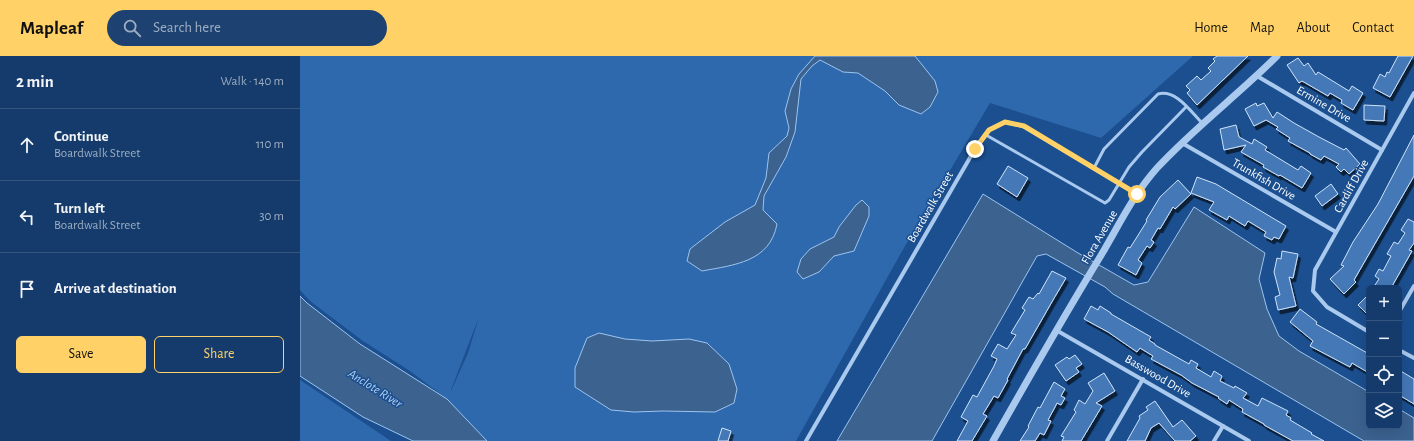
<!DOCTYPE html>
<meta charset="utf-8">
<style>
:root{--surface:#143b6b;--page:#1d4271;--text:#f1f3f6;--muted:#9dadc1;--line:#33557e;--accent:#ffd166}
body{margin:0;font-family:"Alegreya Sans",sans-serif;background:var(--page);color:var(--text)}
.controls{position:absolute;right:12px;bottom:12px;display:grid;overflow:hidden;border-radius:6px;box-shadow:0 4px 16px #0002}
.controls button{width:36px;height:36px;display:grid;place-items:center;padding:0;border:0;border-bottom:1px solid var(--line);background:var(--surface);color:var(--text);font:20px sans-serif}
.stop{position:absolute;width:12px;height:12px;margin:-9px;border:3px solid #ffd166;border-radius:50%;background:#fff}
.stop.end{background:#ffd166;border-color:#fff;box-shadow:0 1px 4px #0008}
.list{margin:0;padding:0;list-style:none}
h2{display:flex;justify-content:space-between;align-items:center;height:52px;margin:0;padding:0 16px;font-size:17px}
h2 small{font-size:13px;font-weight:400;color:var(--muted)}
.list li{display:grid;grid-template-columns:26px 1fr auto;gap:12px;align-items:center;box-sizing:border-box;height:72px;padding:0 16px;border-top:1px solid var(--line)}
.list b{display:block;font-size:15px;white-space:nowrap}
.list p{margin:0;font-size:13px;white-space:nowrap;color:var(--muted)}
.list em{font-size:13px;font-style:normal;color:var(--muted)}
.actions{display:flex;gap:8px;padding:12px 16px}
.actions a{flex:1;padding:9px 0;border:1px solid var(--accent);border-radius:6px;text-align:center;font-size:14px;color:var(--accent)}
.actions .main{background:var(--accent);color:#111}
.icon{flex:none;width:22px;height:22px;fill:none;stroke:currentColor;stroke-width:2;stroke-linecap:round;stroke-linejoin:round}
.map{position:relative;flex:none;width:1114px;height:385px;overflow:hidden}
header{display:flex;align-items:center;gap:24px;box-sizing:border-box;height:56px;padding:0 20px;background:var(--accent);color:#111}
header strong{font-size:19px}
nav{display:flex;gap:22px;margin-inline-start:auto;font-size:14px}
.search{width:280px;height:36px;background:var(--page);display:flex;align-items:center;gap:10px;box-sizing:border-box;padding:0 14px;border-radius:22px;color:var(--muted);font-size:15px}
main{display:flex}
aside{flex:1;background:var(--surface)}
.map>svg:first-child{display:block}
</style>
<header>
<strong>Mapleaf</strong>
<div class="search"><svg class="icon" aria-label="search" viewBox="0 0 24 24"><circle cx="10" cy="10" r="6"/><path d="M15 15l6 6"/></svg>Search here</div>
<nav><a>Home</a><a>Map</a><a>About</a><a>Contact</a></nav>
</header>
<main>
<aside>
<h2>2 min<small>Walk · 140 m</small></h2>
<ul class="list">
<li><svg class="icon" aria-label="ahead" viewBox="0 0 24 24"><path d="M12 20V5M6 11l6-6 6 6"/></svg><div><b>Continue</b><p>Boardwalk Street</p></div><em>110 m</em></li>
<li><svg class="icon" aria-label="left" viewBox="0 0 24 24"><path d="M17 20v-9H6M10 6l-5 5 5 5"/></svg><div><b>Turn left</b><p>Boardwalk Street</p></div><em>30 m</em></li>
<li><svg class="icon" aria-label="arrive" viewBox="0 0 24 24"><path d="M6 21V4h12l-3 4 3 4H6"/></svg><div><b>Arrive at destination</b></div></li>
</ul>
<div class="actions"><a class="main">Save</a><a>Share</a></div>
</aside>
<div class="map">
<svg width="1114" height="385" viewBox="0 0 1114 385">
<defs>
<filter id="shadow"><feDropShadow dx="2.5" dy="4" stdDeviation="0" flood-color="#0009"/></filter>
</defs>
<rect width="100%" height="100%" fill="#1b4f8f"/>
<!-- green -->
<g fill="#2e69ad" fill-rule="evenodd">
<path d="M 0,0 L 893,0 L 801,82 L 690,47 L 601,197 L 496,385 L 187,385 L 147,343 L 110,315 L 63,285 L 10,245 L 0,234 ZM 179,261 L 168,297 L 151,335 L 151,334 Z"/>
<path d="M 0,324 L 91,385 L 0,385 Z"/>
</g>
<!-- water -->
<g fill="#3c6290" stroke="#9cc4f0">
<path d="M 515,0 L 615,0 L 635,25 L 638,36 L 630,51 L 621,58 L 599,49 L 585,35 L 558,17 L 543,16 L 520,4 L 512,10 L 501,23 L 495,76 L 486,101 L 464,140 L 463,154 L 477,168 C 470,206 434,209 402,215 L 387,205 L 390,193 L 425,166 L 455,149 L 466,122 L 469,97 L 487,80 L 489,72 L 485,55 L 491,33 L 499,18 Z"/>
<path d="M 683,138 L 778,197 L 834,229 L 848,226 L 894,151 L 965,197 L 959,223 L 967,253 L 979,280 L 999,295 L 1069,336 L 1069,370 L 1099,370 L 1099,353 L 1114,362 L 1114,385 L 1064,385 L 813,238 L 805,231 L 746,198 L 737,200 L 632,385 L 537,385 Z"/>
<path d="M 562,144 L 569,151 L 569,160 L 554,195 L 534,200 L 519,216 L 503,223 L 497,216 L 501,203 L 510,193 L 534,181 L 539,171 L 556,149 Z"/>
<path d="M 0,240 L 7,247 L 60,288 L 147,343 L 187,385 L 113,385 L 63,361 L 0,320 Z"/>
<path d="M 299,277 L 325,283 L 352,285 L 389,283 L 407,287 L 429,308 L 437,333 L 434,347 L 415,356 L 363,355 L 334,356 L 311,354 L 275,331 L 275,312 L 287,282 Z"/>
</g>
<!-- building -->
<g fill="#4478b7" stroke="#cfe3fa" filter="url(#shadow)">
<path d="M 917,0 L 948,0 L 897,49 L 887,37 L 890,34 L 886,30 L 897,20 L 901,24 L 911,15 L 908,12 L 915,5 L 913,3 Z"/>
<path d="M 1098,0 L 1113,0 L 1090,41 L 1073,32 L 1080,18 L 1085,21 L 1087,16 L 1089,17 Z"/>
<path d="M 998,2 L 1004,10 L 1008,7 L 1016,19 L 1018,16 L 1049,35 L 1052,30 L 1063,37 L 1053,54 L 1041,47 L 1042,44 L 1030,37 L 1028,40 L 1002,25 L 999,27 L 987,9 Z"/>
<path d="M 956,47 L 957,50 L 964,47 L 973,62 L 977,56 L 994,67 L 1019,81 L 1044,94 L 1046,92 L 1060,108 L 1049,118 L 1044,113 L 1041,116 L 1036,111 L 1039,108 L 1024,100 L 1021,104 L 1010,98 L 1010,97 L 988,85 L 990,82 L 976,73 L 978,71 L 966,64 L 954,70 L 945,53 Z"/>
<path d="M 1064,49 L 1085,50 L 1084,65 L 1064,64 Z"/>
<path d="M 936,69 L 939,81 L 952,88 L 954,83 L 967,91 L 965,94 L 998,114 L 1001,110 L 1011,117 L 1002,132 L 980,119 L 979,120 L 963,111 L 964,109 L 941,96 L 946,89 L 924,94 L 920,73 Z"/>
<path d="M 1114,79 L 1114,120 L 1054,224 L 1056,226 L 1044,238 L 1030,223 L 1044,210 L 1041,209 L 1053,186 L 1078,148 Z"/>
<path d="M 708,110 L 728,122 L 717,141 L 697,128 Z"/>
<path d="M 897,121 L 916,128 L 986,170 L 979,183 L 974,181 L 972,184 L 964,180 L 966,176 L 948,165 L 945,170 L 929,160 L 927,164 L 909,154 L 914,146 L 891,137 Z"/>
<path d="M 878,124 L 891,138 L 875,153 L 873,151 L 860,173 L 858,172 L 851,184 L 854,186 L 850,192 L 847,190 L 838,204 L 842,207 L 836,219 L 818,209 L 828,191 L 830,192 L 847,165 L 846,164 L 860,141 Z"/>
<path d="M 1031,128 L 1038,138 L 1022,150 L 1015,140 Z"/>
<path d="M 1108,163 L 1114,166 L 1114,187 L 1109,194 L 1112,195 L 1091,232 L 1079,232 L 1075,229 L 1079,223 L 1075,220 L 1079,213 L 1083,215 L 1091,200 L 1087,198 L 1094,186 L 1098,188 L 1105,177 L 1101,174 Z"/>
<path d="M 982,195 L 998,198 L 993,222 L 989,221 L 996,250 L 978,254 L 975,241 L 980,239 L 974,216 L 977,202 L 981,203 Z"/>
<path d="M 752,215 L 766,222 L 753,244 L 725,293 L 723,293 L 707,323 L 708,324 L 698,342 L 694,340 L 683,358 L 687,360 L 672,385 L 657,385 L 668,365 L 661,361 L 673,339 L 677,341 L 694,310 L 697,303 L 691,300 L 698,288 L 707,293 L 716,279 L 711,277 L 725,254 L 722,252 L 729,241 L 733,243 L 738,237 L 739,238 Z"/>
<path d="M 1069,238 L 1069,260 L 1058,249 Z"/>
<path d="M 791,250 L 798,254 L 800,250 L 811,257 L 811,258 L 851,281 L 849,284 L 855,288 L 855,289 L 889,308 L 891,304 L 898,308 L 896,312 L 911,321 L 914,315 L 922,320 L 920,325 L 934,332 L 935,330 L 947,337 L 943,342 L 958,350 L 962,342 L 988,355 L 986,359 L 991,362 L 990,364 L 1012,377 L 1011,378 L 1024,385 L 993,385 L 964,369 L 964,368 L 942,356 L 943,353 L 929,344 L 927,348 L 918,342 L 919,341 L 892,327 L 881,319 L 851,303 L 853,300 L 840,292 L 837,296 L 808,276 L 784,263 Z"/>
<path d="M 1000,253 L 1017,266 L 1016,268 L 1069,298 L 1069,317 L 1052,307 L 1050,311 L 1010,290 L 1013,285 L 990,266 Z"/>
<path d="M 775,299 L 782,308 L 776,312 L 779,316 L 766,325 L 755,309 L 767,301 L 769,303 Z"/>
<path d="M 1099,314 L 1114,323 L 1114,348 L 1099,339 Z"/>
<path d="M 804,317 L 815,335 L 796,347 L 802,350 L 781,385 L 762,385 L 764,381 L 761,380 L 776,356 L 774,354 L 779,344 L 785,348 L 793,335 L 788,327 Z"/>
<path d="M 754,326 L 765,333 L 761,340 L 765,342 L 761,349 L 757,347 L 755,351 L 748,364 L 751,365 L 744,379 L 740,377 L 735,385 L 720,385 L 729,371 L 728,370 L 738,351 L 740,352 Z"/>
<path d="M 855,345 L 873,371 L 882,364 L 896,380 L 890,385 L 875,385 L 859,367 L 851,372 L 845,385 L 827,385 L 840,362 L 839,360 L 848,354 L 846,351 Z"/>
<path d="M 422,372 L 431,375 L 428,385 L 418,385 Z"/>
</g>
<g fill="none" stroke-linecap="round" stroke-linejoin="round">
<!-- service -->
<g stroke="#a9c9ee" stroke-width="3">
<path d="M 686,79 L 805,147 L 809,144 L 829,111 L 842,96 L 886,51"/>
<path d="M 794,112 L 804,93 L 858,38 C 876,33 891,56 902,67"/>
</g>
<!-- minor -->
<g stroke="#a9c9ee" stroke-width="4">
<path d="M 957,20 L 1082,94"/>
<path d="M 882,87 L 1036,176"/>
<path d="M 1099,256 L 1114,230"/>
<path d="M 756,274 L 949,385"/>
<path d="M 1069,276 L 1027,251 L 1013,235 L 1015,214 L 1114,37"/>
<path d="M 1099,294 L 1114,302"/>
<path d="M 506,385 L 675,93 L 689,74 L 705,66 L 723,70 L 837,138"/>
<path d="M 807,385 L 843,323"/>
<path d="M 914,385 L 923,370"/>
</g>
<!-- tertiary -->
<path stroke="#a9c9ee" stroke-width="7" d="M 693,385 C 728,323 763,262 800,201 C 818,171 833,139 857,112 C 894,72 938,39 977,0"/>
</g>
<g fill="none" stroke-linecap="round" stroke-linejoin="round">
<!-- route -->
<path stroke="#ffd166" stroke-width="5" d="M 675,93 L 689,74 L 705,66 L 724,70 L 837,138"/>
</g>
<g text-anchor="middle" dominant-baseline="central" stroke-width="3" stroke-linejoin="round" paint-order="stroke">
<!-- street labels -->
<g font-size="12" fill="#fff" stroke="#1b4f8f">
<text transform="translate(1024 48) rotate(30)">Ermine Drive</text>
<text transform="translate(964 123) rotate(30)">Trunkfish Drive</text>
<text transform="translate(1051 130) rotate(-61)">Cardiff Drive</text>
<text transform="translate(630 151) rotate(-60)">Boardwalk Street</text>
<text transform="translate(799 181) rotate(-60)">Flora Avenue</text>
<text transform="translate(858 320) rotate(30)">Basswood Drive</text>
</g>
<!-- water labels -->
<g font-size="13" font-style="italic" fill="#b5d3f5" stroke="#1b4f8f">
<text transform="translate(75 333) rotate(32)">Anclote River</text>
</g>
</g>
</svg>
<div class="controls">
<button>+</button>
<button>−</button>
<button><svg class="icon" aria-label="locate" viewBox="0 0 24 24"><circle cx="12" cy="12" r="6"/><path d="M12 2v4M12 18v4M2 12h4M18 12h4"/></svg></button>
<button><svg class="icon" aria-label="layers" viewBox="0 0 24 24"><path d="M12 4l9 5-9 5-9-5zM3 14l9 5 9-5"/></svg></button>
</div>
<div class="stop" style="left:837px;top:138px"></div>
<div class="stop end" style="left:675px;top:93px"></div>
</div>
</main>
